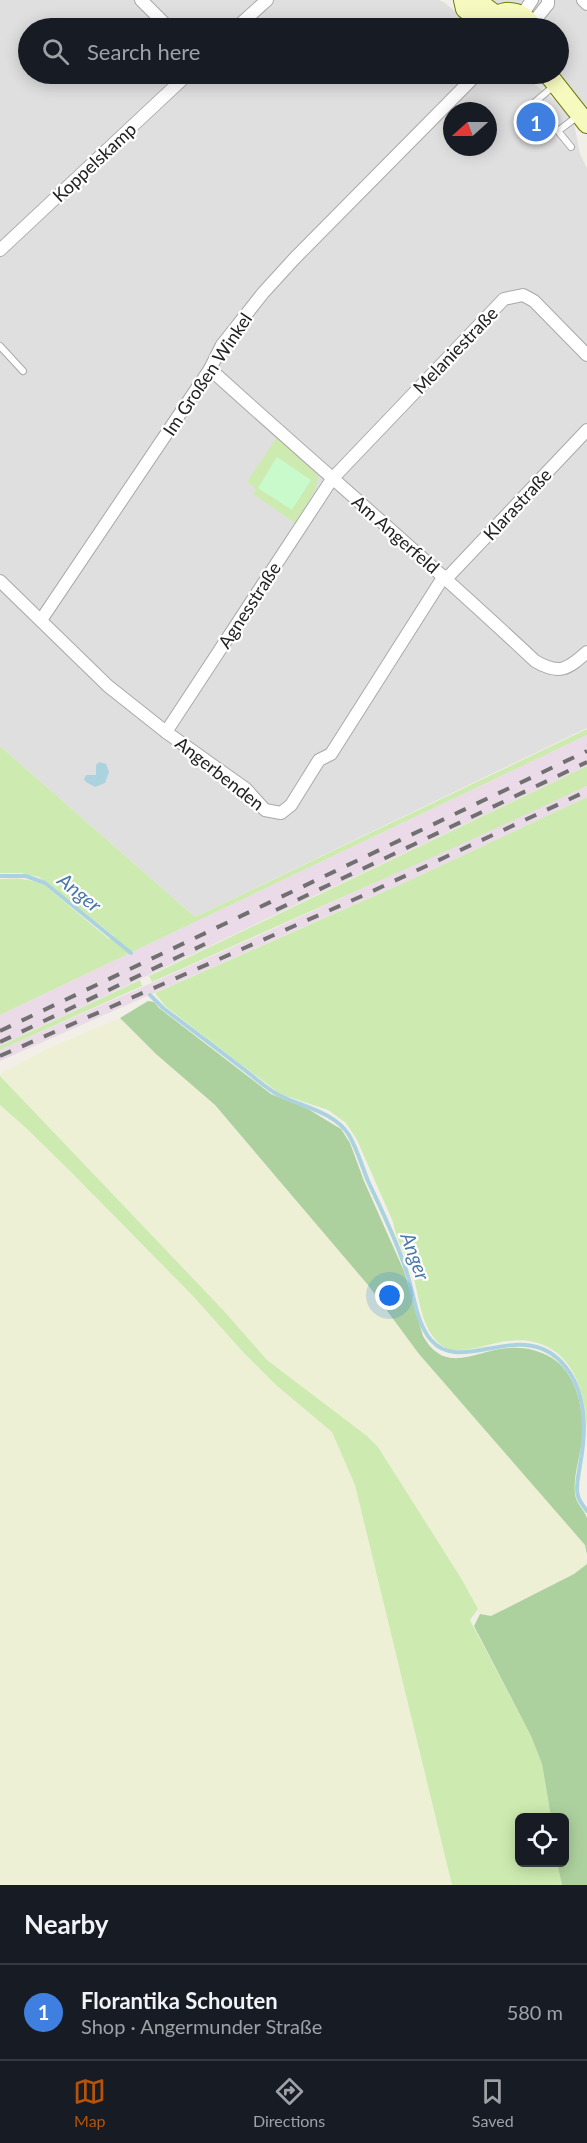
<!DOCTYPE html>
<meta charset="utf-8">
<style>
:root{--surface:#171b24;--page:#242831;--text:#f1f3f6;--muted:#9ea1a6;--line:#363941;--accent:#b45309}
body{margin:0;font-family:Lato,sans-serif;background:var(--page);color:var(--text)}
.controls{position:absolute;right:18px;bottom:18px;display:grid;overflow:hidden;border-radius:9px;box-shadow:0 3px 15px #0003}
.controls button{width:54px;height:54px;display:grid;place-items:center;padding:0;border:0;border-bottom:2px solid var(--line);background:var(--surface);color:var(--text);font:30px sans-serif}
.compass{position:absolute;left:443px;top:102px;width:54px;height:54px;border-radius:50%;background:var(--surface);box-shadow:0 3px 15px #0003;rotate:249deg}
.you{position:absolute;left:390px;top:1296px;width:21px;height:21px;margin:-15px;border:4px solid #fff;border-radius:50%;background:#1a73e8;box-shadow:0 0 0 9px #1a73e833}
.badge{display:grid;place-items:center;width:39px;height:39px;border-radius:50%;background:var(--accent);color:#fff;font-size:20px;font-weight:700}
.pin{position:absolute;translate:-50% -50%;border:3px solid #fff;box-shadow:0 2px 6px #0006}
.list{margin:0;padding:0;list-style:none}
h2{display:flex;justify-content:space-between;align-items:center;height:78px;margin:0;padding:0 24px;font-size:26px}
h2 small{font-size:20px;font-weight:400;color:var(--muted)}
.list li{display:grid;grid-template-columns:39px 1fr auto;gap:18px;align-items:center;box-sizing:border-box;height:96px;padding:0 24px;border-top:2px solid var(--line)}
.list b{display:block;font-size:22px;white-space:nowrap}
.list p{margin:0;font-size:20px;white-space:nowrap;color:var(--muted)}
.list em{font-size:20px;font-style:normal;color:var(--muted)}
.icon{flex:none;width:33px;height:33px;fill:none;stroke:currentColor;stroke-width:2;stroke-linecap:round;stroke-linejoin:round}
.map{position:relative;flex:none;width:587px;height:1885px;overflow:hidden}
.search{position:absolute;background:var(--surface);box-shadow:0 3px 15px #0003;left:18px;right:18px;top:18px;height:66px;display:flex;align-items:center;gap:15px;box-sizing:border-box;padding:0 21px;border-radius:33px;color:var(--muted);font-size:22px}
.sheet{height:174px;background:var(--surface)}
nav{display:flex;justify-content:space-around;align-items:center;box-sizing:border-box;height:84px;border-top:2px solid var(--line);background:var(--surface);font-size:16px;color:var(--muted)}
nav a{display:grid;justify-items:center;gap:3px}
nav .on{color:var(--accent)}
.map>svg:first-child{display:block}
</style>
<div class="map">
<svg width="587" height="1885" viewBox="0 0 587 1885">
<rect width="100%" height="100%" fill="#f2efe9"/>
<!-- residential -->
<g fill="#e0dfdf" fill-rule="evenodd">
<path d="M 0,0 L 439,0 L 445,3 L 469,23 L 469,28 L 28,28 L 28,74 L 524,74 L 533,83 L 572,113 L 580,154 L 587,168 L 587,728 L 195,917 L 0,746 ZM 452,111 L 488,111 L 488,147 L 452,147 Z"/>
<path d="M 480,0 L 587,0 L 587,113 L 558,74 L 558,28 L 538,28 L 500,8 Z"/>
</g>
<!-- industrial -->
<g fill="#ebdbe8">
<path d="M 587,735 L 587,766 L 0,1046 L 0,1015 Z"/>
<path d="M 587,786 L 587,797 L 419,876 L 0,1061 L 0,1050 L 260,935 Z"/>
</g>
<!-- farmland -->
<g fill="#eef0d5">
<path d="M 120,1018 L 156,1054 L 214,1105 L 308,1215 L 368,1285 L 419,1354 L 585,1545 L 587,1564 L 575,1574 L 491,1616 L 480,1614 L 461,1578 L 378,1447 L 367,1436 L 267,1360 L 224,1311 L 0,1076 L 0,1074 L 47,1049 Z"/>
<path d="M 0,1105 L 25,1127 L 70,1171 L 193,1296 L 243,1352 L 276,1385 L 332,1432 L 355,1485 L 452,1885 L 0,1885 Z"/>
</g>
<!-- grass -->
<g fill="#cdebb0">
<path d="M 277,437 L 318,475 L 316,489 L 295,523 L 253,494 L 256,489 L 247,482 Z"/>
<path d="M 587,729 L 587,735 L 0,1015 L 0,879 C 16,878 28,878 44,885 L 109,939 L 114,936 L 39,877 L 21,873 L 0,873 L 0,746 L 195,917 Z"/>
<path d="M 587,766 L 587,786 L 462,844 L 152,982 L 149,976 Z"/>
<path d="M 587,797 L 587,1428 C 585,1379 563,1334 507,1341 C 490,1343 459,1356 444,1347 C 419,1331 420,1293 411,1269 C 404,1253 396,1239 393,1222 L 357,1140 L 346,1123 L 328,1110 L 280,1094 L 165,1006 L 155,993 L 419,876 Z"/>
<path d="M 140,980 L 142,986 L 0,1050 L 0,1046 Z"/>
<path d="M 0,1076 L 224,1311 L 267,1360 L 367,1436 L 378,1447 L 461,1578 L 478,1609 L 470,1620 L 531,1736 L 542,1764 L 551,1817 L 520,1818 L 520,1862 L 557,1863 L 562,1885 L 452,1885 L 355,1485 L 332,1432 L 276,1385 L 243,1352 L 193,1296 L 70,1171 L 25,1127 L 0,1105 Z"/>
</g>
<!-- forest -->
<g fill="#add19e">
<path d="M 148,1001 L 154,1002 L 159,1008 L 271,1094 L 308,1109 L 341,1129 L 350,1143 L 364,1181 L 404,1271 L 423,1336 C 446,1376 475,1350 509,1348 C 524,1347 539,1350 552,1358 C 577,1373 585,1413 582,1440 C 580,1458 573,1476 575,1494 C 576,1504 584,1509 587,1518 C 587,1528 587,1544 587,1555 L 585,1545 L 419,1354 L 368,1285 L 215,1105 L 156,1054 L 120,1018 Z"/>
<path d="M 587,1564 L 587,1885 L 562,1885 L 557,1863 L 564,1862 L 564,1818 L 551,1817 L 542,1764 L 531,1736 L 474,1626 L 480,1614 L 491,1616 L 574,1574 Z"/>
</g>
<!-- park -->
<path fill="#c8facc" d="M 277,457 L 311,480 L 292,510 L 258,488 Z"/>
<!-- parking -->
<path fill="#e2e2e2" d="M 545,99 L 575,143 L 566,151 L 534,117 L 531,119 L 528,116 Z"/>
<!-- water -->
<path fill="#aad3df" d="M 99,762 L 106,764 L 109,772 L 105,783 L 95,787 L 86,782 L 84,779 L 86,775 L 96,775 L 96,765 Z"/>
<g fill="none" stroke-linecap="round" stroke-linejoin="round">
<!-- stream -->
<g stroke="#aad3df" stroke-width="4">
<path d="M 0,876 L 26,876 L 45,883 L 131,953"/>
<path d="M 150,995 L 163,1008 C 191,1029 219,1050 246,1071 C 258,1080 270,1092 283,1097 C 305,1107 335,1113 349,1135 C 357,1149 362,1166 368,1181 C 382,1211 397,1241 407,1273 C 414,1294 416,1323 431,1340 C 463,1378 529,1310 570,1373 C 587,1400 586,1434 580,1465 C 579,1474 575,1486 578,1496 C 579,1501 584,1507 587,1511"/>
</g>
<defs>
<g id="service">
<path d="M 555,85 L 535,102 L 558,131 L 578,116"/>
<path d="M 558,131 L 571,147"/>
<path d="M 0,346 L 23,371"/>
</g>
<g id="minor">
<path d="M 141,0 L 169,28"/>
<path d="M 583,0 L 587,4"/>
<path d="M 522,15 L 532,0"/>
<path d="M 531,25 L 548,4 L 548,0"/>
<path d="M 236,28 L 267,0"/>
<path d="M 0,250 L 188,74"/>
<path d="M 210,369 C 318,467 429,561 535,661 C 559,675 567,670 587,652"/>
<path d="M 447,578 L 587,430"/>
<path d="M 0,581 L 108,686 L 166,732 L 246,789 L 265,810 L 281,813 L 291,805 L 319,760 L 331,754 L 444,576"/>
<path d="M 41,620 L 210,369 L 222,345 L 263,293 L 294,259 L 477,74"/>
<path d="M 166,732 L 332,479 L 504,299 L 523,295 L 534,301 L 587,355"/>
</g>
<g id="secondary">
<path d="M 463,0 L 465,9 L 487,26"/>
<path d="M 476,0 L 496,15"/>
<path d="M 486,28 C 496,6 523,7 533,28"/>
<path d="M 550,74 L 550,77 L 587,124"/>
</g>
</defs>
<!-- service casing -->
<use href="#service" stroke="#a9a9a9" stroke-width="8"/>
<!-- minor casing -->
<use href="#minor" stroke="#a9a9a9" stroke-width="14"/>
<!-- secondary casing -->
<use href="#secondary" stroke="#707d05" stroke-width="20"/>
<!-- service -->
<use href="#service" stroke="#fff" stroke-width="6"/>
<!-- minor -->
<use href="#minor" stroke="#fff" stroke-width="12"/>
<!-- secondary -->
<use href="#secondary" stroke="#f7fabf" stroke-width="18"/>
<!-- rail -->
<g stroke="#707070" stroke-width="4" stroke-dasharray="12 12" stroke-linecap="butt">
<path d="M 276,910 L 587,762"/>
<path d="M 0,1031 L 587,751"/>
<path d="M 0,1042 L 205,944"/>
<path d="M 0,1056 L 362,896 L 587,791"/>
</g>
</g>
<g text-anchor="middle" dominant-baseline="central" stroke-width="4.5" stroke-linejoin="round" paint-order="stroke">
<!-- street labels -->
<g font-size="18" fill="#222" stroke="#fff">
<text transform="translate(94 162) rotate(-43)">Koppelskamp</text>
<text transform="translate(455 350) rotate(-46)">Melaniestraße</text>
<text transform="translate(207 374) rotate(-56)">Im Großen Winkel</text>
<text transform="translate(517 504) rotate(-47)">Klarastraße</text>
<text transform="translate(396 534) rotate(41)">Am Angerfeld</text>
<text transform="translate(249 605) rotate(-57)">Agnesstraße</text>
<text transform="translate(220 773) rotate(38)">Angerbenden</text>
</g>
<!-- water labels -->
<g font-size="20" font-style="italic" fill="#4a7aab" stroke="#fff">
<text transform="translate(80 892) rotate(39)">Anger</text>
<text transform="translate(416 1256) rotate(70)">Anger</text>
</g>
</g>
</svg>
<div class="controls">
<button><svg class="icon" aria-label="locate" viewBox="0 0 24 24"><circle cx="12" cy="12" r="6"/><path d="M12 2v4M12 18v4M2 12h4M18 12h4"/></svg></button>
</div>
<svg class="compass" viewBox="-18 -18 36 36"><path d="M0-13l5 13h-10z" fill="#e53935"/><path d="M0 13l5-13h-10z" fill="#9ea1a6"/></svg>
<div class="you"></div>
<div class="pin badge" style="left:536px;top:122px;background:#3f7fe0">1</div>
<div class="search"><svg class="icon" aria-label="search" viewBox="0 0 24 24"><circle cx="10" cy="10" r="6"/><path d="M15 15l6 6"/></svg>Search here</div>
</div>
<section class="sheet">
<h2>Nearby<small></small></h2>
<ul class="list">
<li><span class="badge" style="background:#3f7fe0">1</span><div><b>Florantika Schouten</b><p>Shop · Angermunder Straße</p></div><em>580 m</em></li>
</ul>
</section>
<nav>
<a class="on"><svg class="icon" aria-label="map" viewBox="0 0 24 24"><path d="M3 6l6-2 6 2 6-2v14l-6 2-6-2-6 2zM9 4v14M15 6v14"/></svg>Map</a>
<a><svg class="icon" aria-label="directions" viewBox="0 0 24 24"><path d="M12 3l9 9-9 9-9-9zM9 14v-3h6M13 9l2 2-2 2"/></svg>Directions</a>
<a><svg class="icon" aria-label="saved" viewBox="0 0 24 24"><path d="M7 4h10v16l-5-4-5 4z"/></svg>Saved</a>
</nav>
